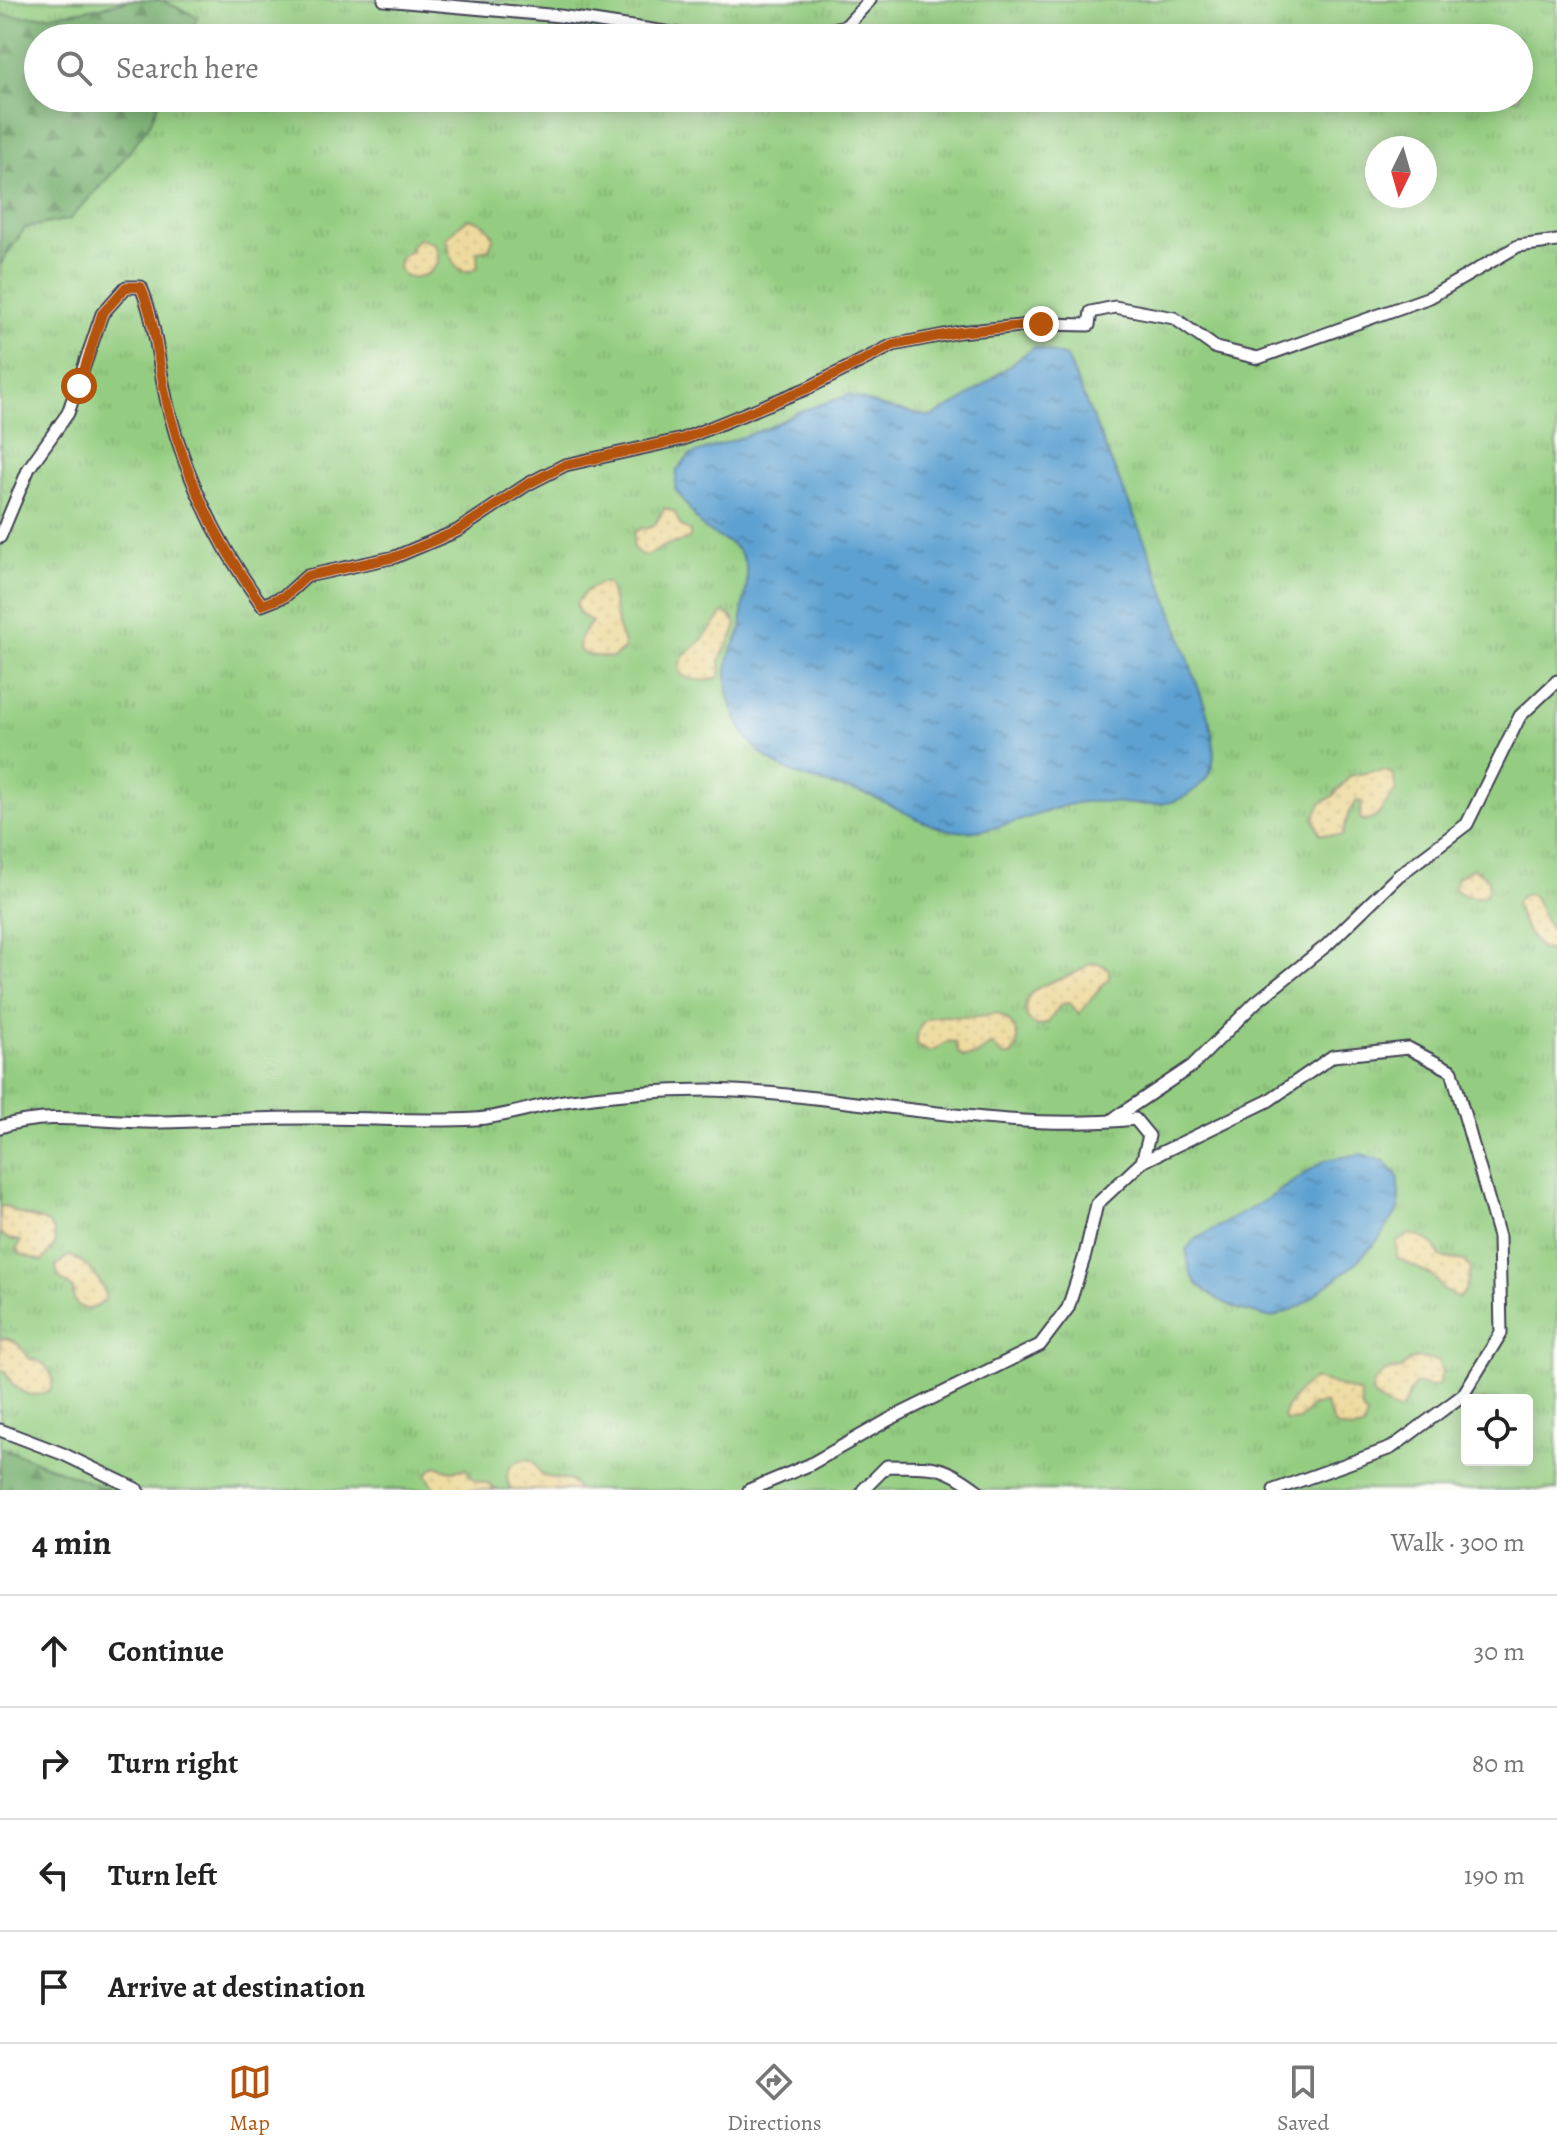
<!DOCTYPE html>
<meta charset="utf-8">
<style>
:root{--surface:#fff;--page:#f2f2f2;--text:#222;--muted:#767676;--line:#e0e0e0;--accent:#b45309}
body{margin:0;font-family:Alegreya,serif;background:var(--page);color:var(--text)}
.controls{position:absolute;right:24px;bottom:24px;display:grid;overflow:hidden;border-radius:8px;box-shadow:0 4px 20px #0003}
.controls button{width:72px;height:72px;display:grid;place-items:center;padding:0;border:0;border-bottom:2px solid var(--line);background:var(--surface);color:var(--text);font:40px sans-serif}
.compass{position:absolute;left:1365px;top:136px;width:72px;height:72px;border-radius:50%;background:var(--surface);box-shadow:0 4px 20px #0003;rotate:185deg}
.stop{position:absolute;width:24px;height:24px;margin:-18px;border:6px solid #b45309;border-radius:50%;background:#fff}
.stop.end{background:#b45309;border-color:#fff;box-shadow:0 2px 8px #0008}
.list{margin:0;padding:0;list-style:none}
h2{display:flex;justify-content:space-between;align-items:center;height:104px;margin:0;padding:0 32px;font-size:34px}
h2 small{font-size:26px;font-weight:400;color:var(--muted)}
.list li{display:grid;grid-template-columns:52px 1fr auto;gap:24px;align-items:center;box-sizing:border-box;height:112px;padding:0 32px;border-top:2px solid var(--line)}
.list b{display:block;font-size:30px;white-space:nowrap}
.list em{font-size:26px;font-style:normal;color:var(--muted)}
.icon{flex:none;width:44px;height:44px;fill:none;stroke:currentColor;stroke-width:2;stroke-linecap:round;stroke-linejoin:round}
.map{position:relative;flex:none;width:1557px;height:1490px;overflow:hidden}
.search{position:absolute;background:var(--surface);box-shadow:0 4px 20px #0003;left:24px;right:24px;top:24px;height:88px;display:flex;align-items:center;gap:20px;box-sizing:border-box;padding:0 28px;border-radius:44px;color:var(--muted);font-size:30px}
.sheet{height:552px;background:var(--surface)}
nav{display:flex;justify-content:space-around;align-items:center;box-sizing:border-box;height:112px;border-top:2px solid var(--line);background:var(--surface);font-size:22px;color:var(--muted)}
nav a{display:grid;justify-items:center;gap:4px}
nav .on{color:var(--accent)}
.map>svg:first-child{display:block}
</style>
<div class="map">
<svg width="1557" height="1490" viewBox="0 0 1557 1490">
<defs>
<pattern id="grass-tufts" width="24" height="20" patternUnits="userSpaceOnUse" patternTransform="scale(2)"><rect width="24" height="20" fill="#94cd81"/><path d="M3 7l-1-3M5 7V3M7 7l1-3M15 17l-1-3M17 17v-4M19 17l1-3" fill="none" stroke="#7fb070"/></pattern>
<pattern id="forest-firs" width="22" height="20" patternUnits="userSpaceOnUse" patternTransform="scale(2)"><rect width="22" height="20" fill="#77b06f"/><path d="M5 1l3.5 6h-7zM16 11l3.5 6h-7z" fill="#618f5c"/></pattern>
<pattern id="sand-dots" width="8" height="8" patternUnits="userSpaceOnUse" patternTransform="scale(2)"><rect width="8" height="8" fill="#eeda9e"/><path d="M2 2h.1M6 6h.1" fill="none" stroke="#ccbb89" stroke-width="1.8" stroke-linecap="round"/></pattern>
<pattern id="water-ripples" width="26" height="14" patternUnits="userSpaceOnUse" patternTransform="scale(2)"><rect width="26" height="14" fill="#5da1d2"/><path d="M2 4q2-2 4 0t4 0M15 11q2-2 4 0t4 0" fill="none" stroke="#4c83ac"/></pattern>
</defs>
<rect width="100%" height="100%" fill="#fdfcf7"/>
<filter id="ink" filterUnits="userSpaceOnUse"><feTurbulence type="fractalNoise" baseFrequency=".0125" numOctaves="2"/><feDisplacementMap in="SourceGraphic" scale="16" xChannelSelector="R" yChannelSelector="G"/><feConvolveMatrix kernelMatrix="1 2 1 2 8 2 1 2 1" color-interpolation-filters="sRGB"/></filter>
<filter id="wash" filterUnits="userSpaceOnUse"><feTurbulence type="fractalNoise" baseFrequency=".006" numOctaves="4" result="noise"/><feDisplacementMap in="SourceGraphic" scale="32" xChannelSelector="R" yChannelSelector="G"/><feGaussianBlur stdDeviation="1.8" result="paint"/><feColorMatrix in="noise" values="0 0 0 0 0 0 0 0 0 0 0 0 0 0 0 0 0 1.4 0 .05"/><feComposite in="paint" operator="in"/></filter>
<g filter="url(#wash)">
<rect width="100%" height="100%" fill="#f3ead3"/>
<!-- grass -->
<path fill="url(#grass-tufts)" stroke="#5b785e" stroke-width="2" fill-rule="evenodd" d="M 0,0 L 1557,0 L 1557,1490 L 0,1490 ZM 38,38 L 1519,38 L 1519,98 L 38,98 ZM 1377,148 L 1425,148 L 1425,196 L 1377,196 ZM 1467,1400 L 1527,1400 L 1527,1460 L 1467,1460 Z"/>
<!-- forest -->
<g fill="url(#forest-firs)" stroke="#4c6955" stroke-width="2">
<path d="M 129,0 L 161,0 L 198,17 L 187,38 L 38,38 L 38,98 L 160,98 L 150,124 L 116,169 L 70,219 L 25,228 L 0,265 L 0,15 C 43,20 87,11 129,0 Z"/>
<path d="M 0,1447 L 109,1490 L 0,1490 Z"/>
</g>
<!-- sand -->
<g fill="url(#sand-dots)" stroke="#887e6c" stroke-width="2">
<path d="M 467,219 C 480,219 488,225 494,237 L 489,249 L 477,251 L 478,267 C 455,282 449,254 447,237 Z"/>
<path d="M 420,238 L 435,244 L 439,261 C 431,275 419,280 404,276 L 398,268 L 400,257 L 410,251 L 412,244 Z"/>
<path d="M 665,508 L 675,512 L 680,525 L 690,531 L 690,538 C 683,543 678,542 670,544 C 655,548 646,565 633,547 L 634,533 L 641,528 C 658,530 656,518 665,508 Z"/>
<path d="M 601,583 L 608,583 C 614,595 614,610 617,623 C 618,633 625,638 624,649 L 613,658 L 587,655 L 580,651 C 576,638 584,632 592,622 L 579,613 L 576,604 L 586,591 Z"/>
<path d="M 723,613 C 750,621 727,643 721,657 C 719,663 721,671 720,677 C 710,682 690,682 681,674 L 679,666 L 684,654 C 695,651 716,623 723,613 Z"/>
<path d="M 1374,771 L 1385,771 L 1393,774 L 1396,791 C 1384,801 1382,820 1364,821 L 1360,818 L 1362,802 L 1357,801 L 1349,812 L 1342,836 L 1320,834 L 1314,818 L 1321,803 L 1332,797 L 1350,776 Z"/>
<path d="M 1472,869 C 1486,873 1493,880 1486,895 C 1476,900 1461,896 1454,888 L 1457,877 Z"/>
<path d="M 1528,894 L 1535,898 L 1545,921 L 1557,937 L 1555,951 L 1541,949 C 1530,937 1519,920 1516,903 L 1521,896 Z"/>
<path d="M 1091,963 L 1103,965 L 1109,971 L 1109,978 L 1079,1014 L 1070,1003 L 1061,1004 L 1048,1023 L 1038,1026 C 1031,1023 1027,1020 1026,1013 C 1021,984 1058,982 1075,973 C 1081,970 1086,966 1091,963 Z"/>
<path d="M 996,1013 C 1014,1020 1025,1039 1011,1056 L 1003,1056 L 991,1044 L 976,1056 L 963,1057 L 958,1052 L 956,1043 L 949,1041 L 931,1052 L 917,1046 C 915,1008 943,1017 969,1017 C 978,1017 987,1015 996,1013 Z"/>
<path d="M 6,1206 C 10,1208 14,1212 18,1213 C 38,1221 56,1215 55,1245 L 42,1261 L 20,1254 L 17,1248 L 21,1241 L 8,1239 L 0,1233 L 0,1207 Z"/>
<path d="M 1410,1234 C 1425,1237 1435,1242 1440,1257 L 1465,1261 L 1471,1269 L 1465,1291 L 1459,1298 L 1443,1290 C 1434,1270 1413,1269 1397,1257 L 1397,1242 Z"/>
<path d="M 68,1256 C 85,1258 106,1284 105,1300 C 92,1315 71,1310 73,1289 L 58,1277 L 56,1266 Z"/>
<path d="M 6,1338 C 19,1342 23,1350 30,1359 C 43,1360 50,1368 53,1381 L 50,1390 C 30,1402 13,1390 5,1371 L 0,1370 L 0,1339 Z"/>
<path d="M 1418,1358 L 1438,1361 L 1442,1372 L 1439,1385 L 1430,1387 L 1417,1383 C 1407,1390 1409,1402 1400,1410 C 1388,1409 1379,1402 1372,1393 L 1374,1383 L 1385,1371 L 1401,1369 L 1410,1360 Z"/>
<path d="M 1316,1379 L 1360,1393 L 1362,1410 L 1367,1416 L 1363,1428 L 1351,1430 L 1335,1426 L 1325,1403 L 1311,1406 L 1299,1420 L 1285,1421 L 1283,1417 C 1287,1404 1303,1382 1316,1379 Z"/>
<path d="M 528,1459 L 533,1461 L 542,1476 L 571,1481 L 579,1490 L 511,1490 C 502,1474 509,1461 528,1459 Z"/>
<path d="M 435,1466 L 451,1471 L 466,1469 L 474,1480 L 488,1484 L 496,1490 L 436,1490 L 426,1474 Z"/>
</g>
<!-- water -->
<g fill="url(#water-ripples)" stroke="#406286" stroke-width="2">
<path d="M 1034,347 L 1067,357 C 1108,458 1156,557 1189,661 C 1199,694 1218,728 1213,763 C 1211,779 1190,796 1175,801 C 1143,811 1108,797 1076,803 C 1040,811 993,835 956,831 C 922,827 896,804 865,794 C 829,783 785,778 757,749 C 735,727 722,690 729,658 C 731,649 738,640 741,630 C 743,622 741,614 743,606 C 747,588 750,575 743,558 C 736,541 716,539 704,528 C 697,522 683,498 675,489 L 677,470 L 690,455 L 768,428 L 798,412 L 849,395 L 883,407 L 931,417 L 963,400 Z"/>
<path d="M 1361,1154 L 1385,1161 L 1399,1178 L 1399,1209 L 1378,1240 L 1351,1267 L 1301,1306 L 1272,1318 L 1238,1309 L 1217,1299 L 1197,1284 L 1191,1274 L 1186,1250 L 1194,1240 L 1269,1198 L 1325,1160 Z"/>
</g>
</g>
<g filter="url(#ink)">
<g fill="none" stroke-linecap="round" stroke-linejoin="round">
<defs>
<g id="service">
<path d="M 384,0 L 560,16 L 685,35 L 757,38"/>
<path d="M 792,38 L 846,26 L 870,0"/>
<path d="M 0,537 L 29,468 L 68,413 L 102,314 L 126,287 L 141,287 C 157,326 158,366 168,407 C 186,478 219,546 262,605 L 285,596 L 307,576 L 395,557 L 457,531 L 528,484 L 565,465 L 683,439 L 808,388 L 893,345 L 959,332 L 1041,324 L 1089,325 L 1091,312 L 1115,307 L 1174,318 L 1216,348 L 1258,358 L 1430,297 L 1518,246 L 1557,241"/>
<path d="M 1113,1119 L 1192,1066 L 1256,1002 L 1327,945 L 1398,876 L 1467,824 L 1520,716 L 1557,681"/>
<path d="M 0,1127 C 52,1110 108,1124 162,1122 C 214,1121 266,1117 318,1118 C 370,1118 424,1122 475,1119 C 505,1117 535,1106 564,1101 C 611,1094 660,1090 708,1090 C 850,1093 993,1134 1135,1119 L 1149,1136 L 1142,1162 L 1097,1204 L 1085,1255 L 1068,1308 L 1040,1345 L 890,1419 L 809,1465 L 749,1490"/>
<path d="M 1142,1162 L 1268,1101 L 1333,1056 L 1408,1048 L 1452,1071 L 1499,1237 L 1501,1333 L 1463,1395 L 1391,1448 L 1274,1490"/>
<path d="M 0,1430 L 63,1454 L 138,1490"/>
<path d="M 863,1490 L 887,1466 C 931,1467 940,1462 977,1490"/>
</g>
</defs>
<!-- service casing -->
<use href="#service" stroke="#414052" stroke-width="15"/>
<!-- service -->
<use href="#service" stroke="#fff" stroke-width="11"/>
</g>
</g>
<g fill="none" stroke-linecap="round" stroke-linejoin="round" filter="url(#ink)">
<!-- route -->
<path stroke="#b45309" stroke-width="10" d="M 79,386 L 102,314 L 126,287 L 141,287 C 157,326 158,366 168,407 C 186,478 219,546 262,605 L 285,596 L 307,576 L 395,557 L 457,531 L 528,484 L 565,465 L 683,439 L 808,388 L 893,345 L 959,332 L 1041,324"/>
</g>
</svg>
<div class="controls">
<button><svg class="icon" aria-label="locate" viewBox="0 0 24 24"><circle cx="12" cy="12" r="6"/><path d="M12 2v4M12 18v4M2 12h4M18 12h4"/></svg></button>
</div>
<svg class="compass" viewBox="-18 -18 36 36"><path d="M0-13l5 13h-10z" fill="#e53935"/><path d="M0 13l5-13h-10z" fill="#767676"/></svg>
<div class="stop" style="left:79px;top:386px"></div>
<div class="stop end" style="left:1041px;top:324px"></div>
<div class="search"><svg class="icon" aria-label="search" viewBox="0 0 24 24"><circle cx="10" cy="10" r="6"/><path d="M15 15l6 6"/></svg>Search here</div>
</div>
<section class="sheet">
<h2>4 min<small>Walk · 300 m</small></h2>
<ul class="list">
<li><svg class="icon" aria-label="ahead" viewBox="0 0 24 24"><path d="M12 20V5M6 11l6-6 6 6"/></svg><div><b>Continue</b></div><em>30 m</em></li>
<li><svg class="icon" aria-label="right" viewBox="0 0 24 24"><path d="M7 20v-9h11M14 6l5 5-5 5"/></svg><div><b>Turn right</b></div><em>80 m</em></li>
<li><svg class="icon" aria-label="left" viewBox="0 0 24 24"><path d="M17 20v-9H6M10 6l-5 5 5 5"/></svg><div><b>Turn left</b></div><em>190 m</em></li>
<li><svg class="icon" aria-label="arrive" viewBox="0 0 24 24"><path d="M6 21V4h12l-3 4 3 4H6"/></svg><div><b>Arrive at destination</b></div></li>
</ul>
</section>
<nav>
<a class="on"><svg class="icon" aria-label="map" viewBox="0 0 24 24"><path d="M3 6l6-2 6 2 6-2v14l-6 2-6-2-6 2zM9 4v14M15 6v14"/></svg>Map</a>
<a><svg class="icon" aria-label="directions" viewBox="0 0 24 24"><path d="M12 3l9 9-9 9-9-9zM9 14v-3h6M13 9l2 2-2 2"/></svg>Directions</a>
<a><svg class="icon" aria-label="saved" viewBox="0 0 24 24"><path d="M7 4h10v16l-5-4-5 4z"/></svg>Saved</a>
</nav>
